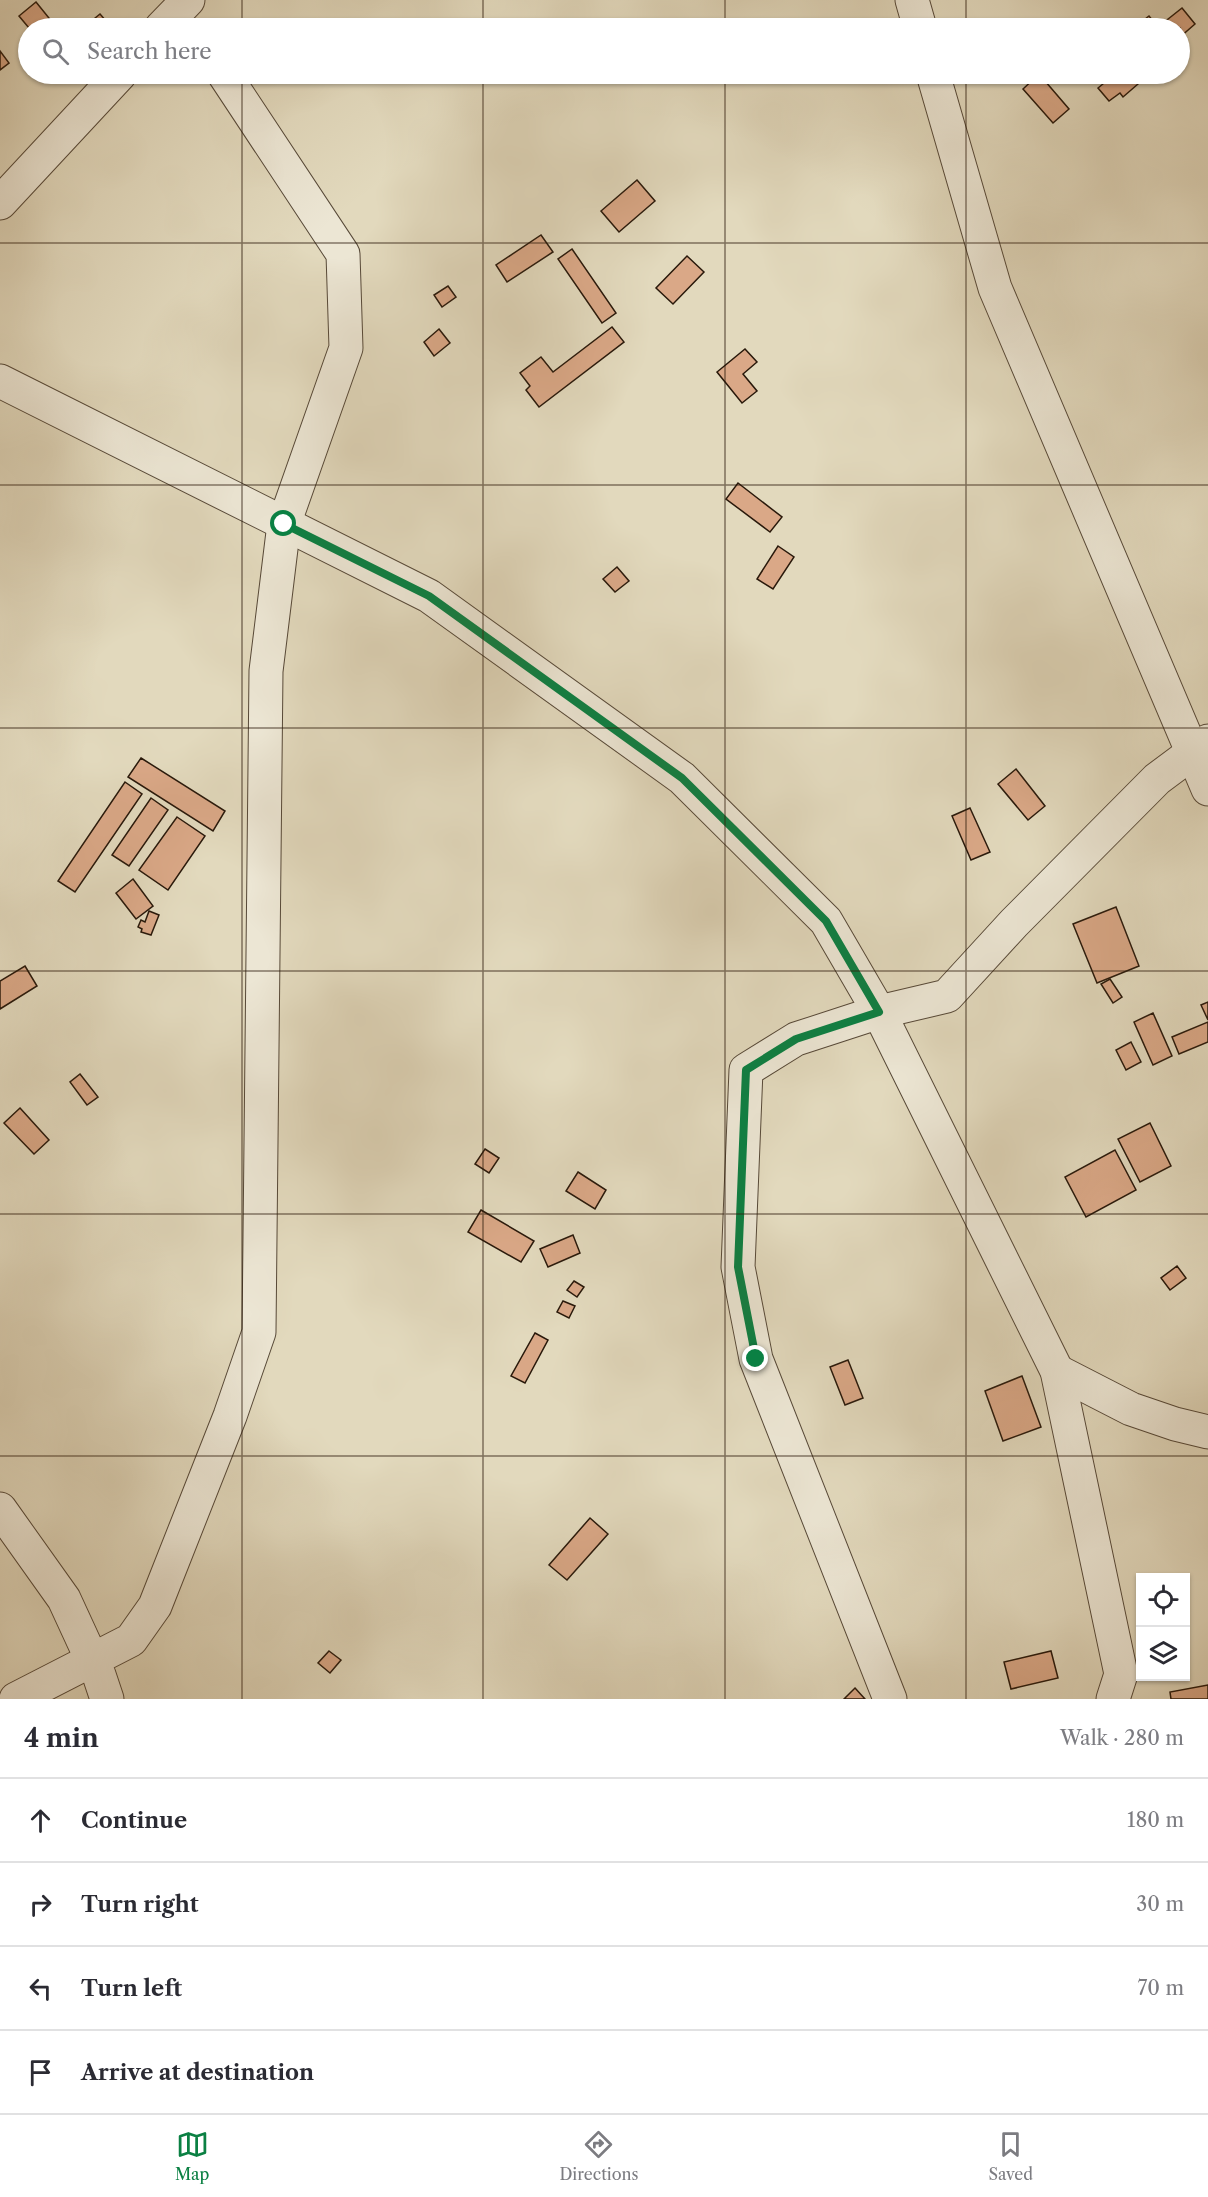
<!DOCTYPE html>
<meta charset="utf-8">
<style>
:root{--surface:#fff;--page:#f7f7f7;--text:#2b2b33;--muted:#7c7c81;--line:#e1e1e2;--accent:#0b8043}
body{margin:0;font-family:"Libre Caslon Text",serif;background:var(--page);color:var(--text)}
.controls{position:absolute;right:18px;bottom:18px;display:grid;overflow:hidden;border-radius:0px;box-shadow:0 2px 4px #0004}
.controls button{width:54px;height:54px;display:grid;place-items:center;padding:0;border:0;border-bottom:2px solid var(--line);background:var(--surface);color:var(--text);font:30px sans-serif}
.stop{position:absolute;width:18px;height:18px;margin:-14px;border:4px solid #0b8043;border-radius:50%;background:#fff}
.stop.end{background:#0b8043;border-color:#fff;box-shadow:0 2px 6px #0008}
.list{margin:0;padding:0;list-style:none}
h2{display:flex;justify-content:space-between;align-items:center;height:78px;margin:0;padding:0 24px;font-size:26px}
h2 small{font-size:20px;font-weight:400;color:var(--muted)}
.list li{display:grid;grid-template-columns:39px 1fr auto;gap:18px;align-items:center;box-sizing:border-box;height:84px;padding:0 24px;border-top:2px solid var(--line)}
.list b{display:block;font-size:22px;white-space:nowrap}
.list em{font-size:20px;font-style:normal;color:var(--muted)}
.icon{flex:none;width:33px;height:33px;fill:none;stroke:currentColor;stroke-width:2;stroke-linecap:round;stroke-linejoin:round}
.map{position:relative;flex:none;width:1208px;height:1699px;overflow:hidden}
.search{position:absolute;background:var(--surface);box-shadow:0 2px 4px #0004;left:18px;right:18px;top:18px;height:66px;display:flex;align-items:center;gap:15px;box-sizing:border-box;padding:0 21px;border-radius:33px;color:var(--muted);font-size:22px}
.sheet{height:414px;background:var(--surface)}
nav{display:flex;justify-content:space-around;align-items:center;box-sizing:border-box;height:84px;border-top:2px solid var(--line);background:var(--surface);font-size:16px;color:var(--muted)}
nav a{display:grid;justify-items:center;gap:3px}
nav .on{color:var(--accent)}
.map>svg:first-child{display:block}
</style>
<div class="map">
<svg width="1208" height="1699" viewBox="0 0 1208 1699">
<rect width="100%" height="100%" fill="#e2d9bd"/>
<filter id="stains"><feTurbulence type="fractalNoise" baseFrequency=".00333" numOctaves="4"/><feColorMatrix values="0 0 0 0 .2 0 0 0 0 .09 0 0 0 0 .02 0 0 0 .5 -.17"/></filter>
<radialGradient id="worn" r=".72"><stop offset=".6" stop-color="#630" stop-opacity="0"/><stop offset="1" stop-color="#630" stop-opacity=".3"/></radialGradient>
<!-- building -->
<g fill="#daa887" stroke="#29190b" stroke-width="1.5">
<path d="M 36,2 L 57,28 L 29,28 L 19,16 Z"/>
<path d="M 1182,8 L 1195,24 L 1180,37 L 1180,28 L 1138,28 L 1136,26 L 1149,16 L 1158,27 Z"/>
<path d="M 100,14 L 112,28 L 83,28 Z"/>
<path d="M 0,51 L 9,63 L 0,70 Z"/>
<path d="M 1039,74 L 1069,109 L 1053,123 L 1023,89 Z"/>
<path d="M 1115,74 L 1140,74 L 1134,79 L 1138,84 L 1123,97 L 1120,93 L 1109,101 L 1098,88 Z"/>
<path d="M 637,180 L 655,201 L 619,232 L 601,211 Z"/>
<path d="M 541,235 L 553,252 L 507,282 L 496,265 Z"/>
<path d="M 572,249 L 616,313 L 602,323 L 558,259 Z"/>
<path d="M 687,256 L 704,272 L 673,304 L 656,288 Z"/>
<path d="M 448,286 L 456,297 L 442,307 L 434,295 Z"/>
<path d="M 612,327 L 624,342 L 539,407 L 526,390 L 530,386 L 520,373 L 541,357 L 553,372 Z"/>
<path d="M 439,329 L 450,343 L 434,356 L 424,342 Z"/>
<path d="M 745,349 L 757,362 L 743,374 L 757,391 L 742,403 L 717,372 Z"/>
<path d="M 738,483 L 782,517 L 770,532 L 726,499 Z"/>
<path d="M 778,546 L 794,557 L 773,589 L 757,579 Z"/>
<path d="M 617,567 L 629,581 L 615,592 L 603,579 Z"/>
<path d="M 141,758 L 225,811 L 213,831 L 128,777 Z"/>
<path d="M 1016,769 L 1045,806 L 1028,820 L 998,784 Z"/>
<path d="M 125,782 L 142,794 L 75,892 L 58,881 Z"/>
<path d="M 151,798 L 168,810 L 129,866 L 112,855 Z"/>
<path d="M 970,808 L 990,852 L 971,860 L 952,816 Z"/>
<path d="M 177,817 L 205,836 L 168,890 L 139,870 Z"/>
<path d="M 133,879 L 153,906 L 136,919 L 116,893 Z"/>
<path d="M 1116,907 L 1139,966 L 1097,983 L 1073,924 Z"/>
<path d="M 149,911 L 159,915 L 151,935 L 141,932 L 142,929 L 138,927 L 141,920 L 145,922 Z"/>
<path d="M 25,966 L 37,986 L 0,1009 L 0,981 Z"/>
<path d="M 1110,979 L 1122,997 L 1113,1003 L 1101,984 Z"/>
<path d="M 1208,1002 L 1208,1020 L 1201,1005 Z"/>
<path d="M 1153,1013 L 1172,1056 L 1153,1065 L 1134,1022 Z"/>
<path d="M 1208,1022 L 1208,1042 L 1179,1054 L 1172,1037 Z"/>
<path d="M 1131,1042 L 1141,1062 L 1126,1070 L 1116,1050 Z"/>
<path d="M 80,1074 L 98,1097 L 87,1105 L 70,1082 Z"/>
<path d="M 20,1108 L 49,1140 L 34,1154 L 4,1123 Z"/>
<path d="M 1150,1123 L 1171,1166 L 1140,1182 L 1118,1139 Z"/>
<path d="M 485,1149 L 499,1158 L 489,1173 L 475,1164 Z"/>
<path d="M 1115,1150 L 1136,1190 L 1086,1217 L 1065,1177 Z"/>
<path d="M 578,1172 L 606,1190 L 595,1209 L 566,1191 Z"/>
<path d="M 481,1210 L 534,1241 L 521,1262 L 468,1232 Z"/>
<path d="M 573,1235 L 580,1253 L 548,1267 L 540,1249 Z"/>
<path d="M 1177,1266 L 1186,1278 L 1170,1290 L 1161,1278 Z"/>
<path d="M 574,1281 L 584,1287 L 577,1297 L 567,1290 Z"/>
<path d="M 563,1301 L 575,1306 L 569,1318 L 557,1312 Z"/>
<path d="M 535,1333 L 548,1340 L 525,1383 L 511,1376 Z"/>
<path d="M 848,1360 L 863,1398 L 845,1405 L 830,1367 Z"/>
<path d="M 1022,1376 L 1041,1427 L 1003,1441 L 985,1391 Z"/>
<path d="M 590,1518 L 608,1534 L 567,1580 L 549,1565 Z"/>
<path d="M 329,1651 L 341,1660 L 330,1673 L 318,1663 Z"/>
<path d="M 1051,1651 L 1058,1678 L 1011,1689 L 1004,1662 Z"/>
<path d="M 1208,1685 L 1208,1699 L 1171,1699 L 1170,1692 Z"/>
<path d="M 855,1688 L 865,1699 L 844,1699 Z"/>
</g>
<g fill="none" stroke-linecap="round" stroke-linejoin="round">
<defs>
<g id="street">
<path d="M 912,0 L 920,28"/>
<path d="M 161,28 L 188,0"/>
<path d="M 933,74 L 995,288 L 1208,789"/>
<path d="M 0,203 L 120,74"/>
<path d="M 0,381 L 429,596 L 682,778 L 826,921 L 879,1012 L 1057,1371 L 1121,1674 L 1113,1699"/>
<path d="M 1057,1371 L 1131,1409 L 1175,1424 L 1208,1432"/>
<path d="M 0,1509 L 64,1599 L 99,1675 L 107,1699"/>
<path d="M 16,1699 L 131,1640 L 155,1606 L 230,1416 L 259,1332 L 266,671 L 284,524 L 346,348 L 343,254 L 224,74"/>
<path d="M 890,1699 L 756,1359 L 738,1267 L 746,1070 L 796,1039 L 879,1012 L 947,996 L 1014,923 L 1157,779 L 1208,741"/>
</g>
</defs>
<!-- street casing -->
<use href="#street" stroke="#574938" stroke-width="35"/>
<!-- street -->
<use href="#street" stroke="#ece6d4" stroke-width="33"/>
</g>
<g fill="none" stroke-linecap="round" stroke-linejoin="round">
<!-- route -->
<path stroke="#0b8043" stroke-width="8" d="M 284,524 L 429,596 L 682,778 L 826,921 L 879,1012 L 796,1039 L 746,1070 L 738,1267 L 756,1359"/>
</g>
<!-- grid -->
<path fill="none" stroke="#29190b" stroke-width="1.5" stroke-opacity="0.55" d="M 242,0 L 242,28M 483,0 L 483,28M 725,0 L 725,28M 966,0 L 966,28M 242,74 L 242,1699M 483,74 L 483,1699M 725,74 L 725,1699M 966,74 L 966,1699M 0,243 L 1208,243M 0,485 L 1208,485M 0,728 L 1208,728M 0,971 L 1208,971M 0,1214 L 1208,1214M 0,1456 L 1208,1456"/>
<rect width="100%" height="100%" filter="url(#stains)"/>
<rect width="100%" height="100%" fill="url(#worn)"/>
</svg>
<div class="controls">
<button><svg class="icon" aria-label="locate" viewBox="0 0 24 24"><circle cx="12" cy="12" r="6"/><path d="M12 2v4M12 18v4M2 12h4M18 12h4"/></svg></button>
<button><svg class="icon" aria-label="layers" viewBox="0 0 24 24"><path d="M12 4l9 5-9 5-9-5zM3 14l9 5 9-5"/></svg></button>
</div>
<div class="stop" style="left:284px;top:524px"></div>
<div class="stop end" style="left:756px;top:1359px"></div>
<div class="search"><svg class="icon" aria-label="search" viewBox="0 0 24 24"><circle cx="10" cy="10" r="6"/><path d="M15 15l6 6"/></svg>Search here</div>
</div>
<section class="sheet">
<h2>4 min<small>Walk · 280 m</small></h2>
<ul class="list">
<li><svg class="icon" aria-label="ahead" viewBox="0 0 24 24"><path d="M12 20V5M6 11l6-6 6 6"/></svg><div><b>Continue</b></div><em>180 m</em></li>
<li><svg class="icon" aria-label="right" viewBox="0 0 24 24"><path d="M7 20v-9h11M14 6l5 5-5 5"/></svg><div><b>Turn right</b></div><em>30 m</em></li>
<li><svg class="icon" aria-label="left" viewBox="0 0 24 24"><path d="M17 20v-9H6M10 6l-5 5 5 5"/></svg><div><b>Turn left</b></div><em>70 m</em></li>
<li><svg class="icon" aria-label="arrive" viewBox="0 0 24 24"><path d="M6 21V4h12l-3 4 3 4H6"/></svg><div><b>Arrive at destination</b></div></li>
</ul>
</section>
<nav>
<a class="on"><svg class="icon" aria-label="map" viewBox="0 0 24 24"><path d="M3 6l6-2 6 2 6-2v14l-6 2-6-2-6 2zM9 4v14M15 6v14"/></svg>Map</a>
<a><svg class="icon" aria-label="directions" viewBox="0 0 24 24"><path d="M12 3l9 9-9 9-9-9zM9 14v-3h6M13 9l2 2-2 2"/></svg>Directions</a>
<a><svg class="icon" aria-label="saved" viewBox="0 0 24 24"><path d="M7 4h10v16l-5-4-5 4z"/></svg>Saved</a>
</nav>
